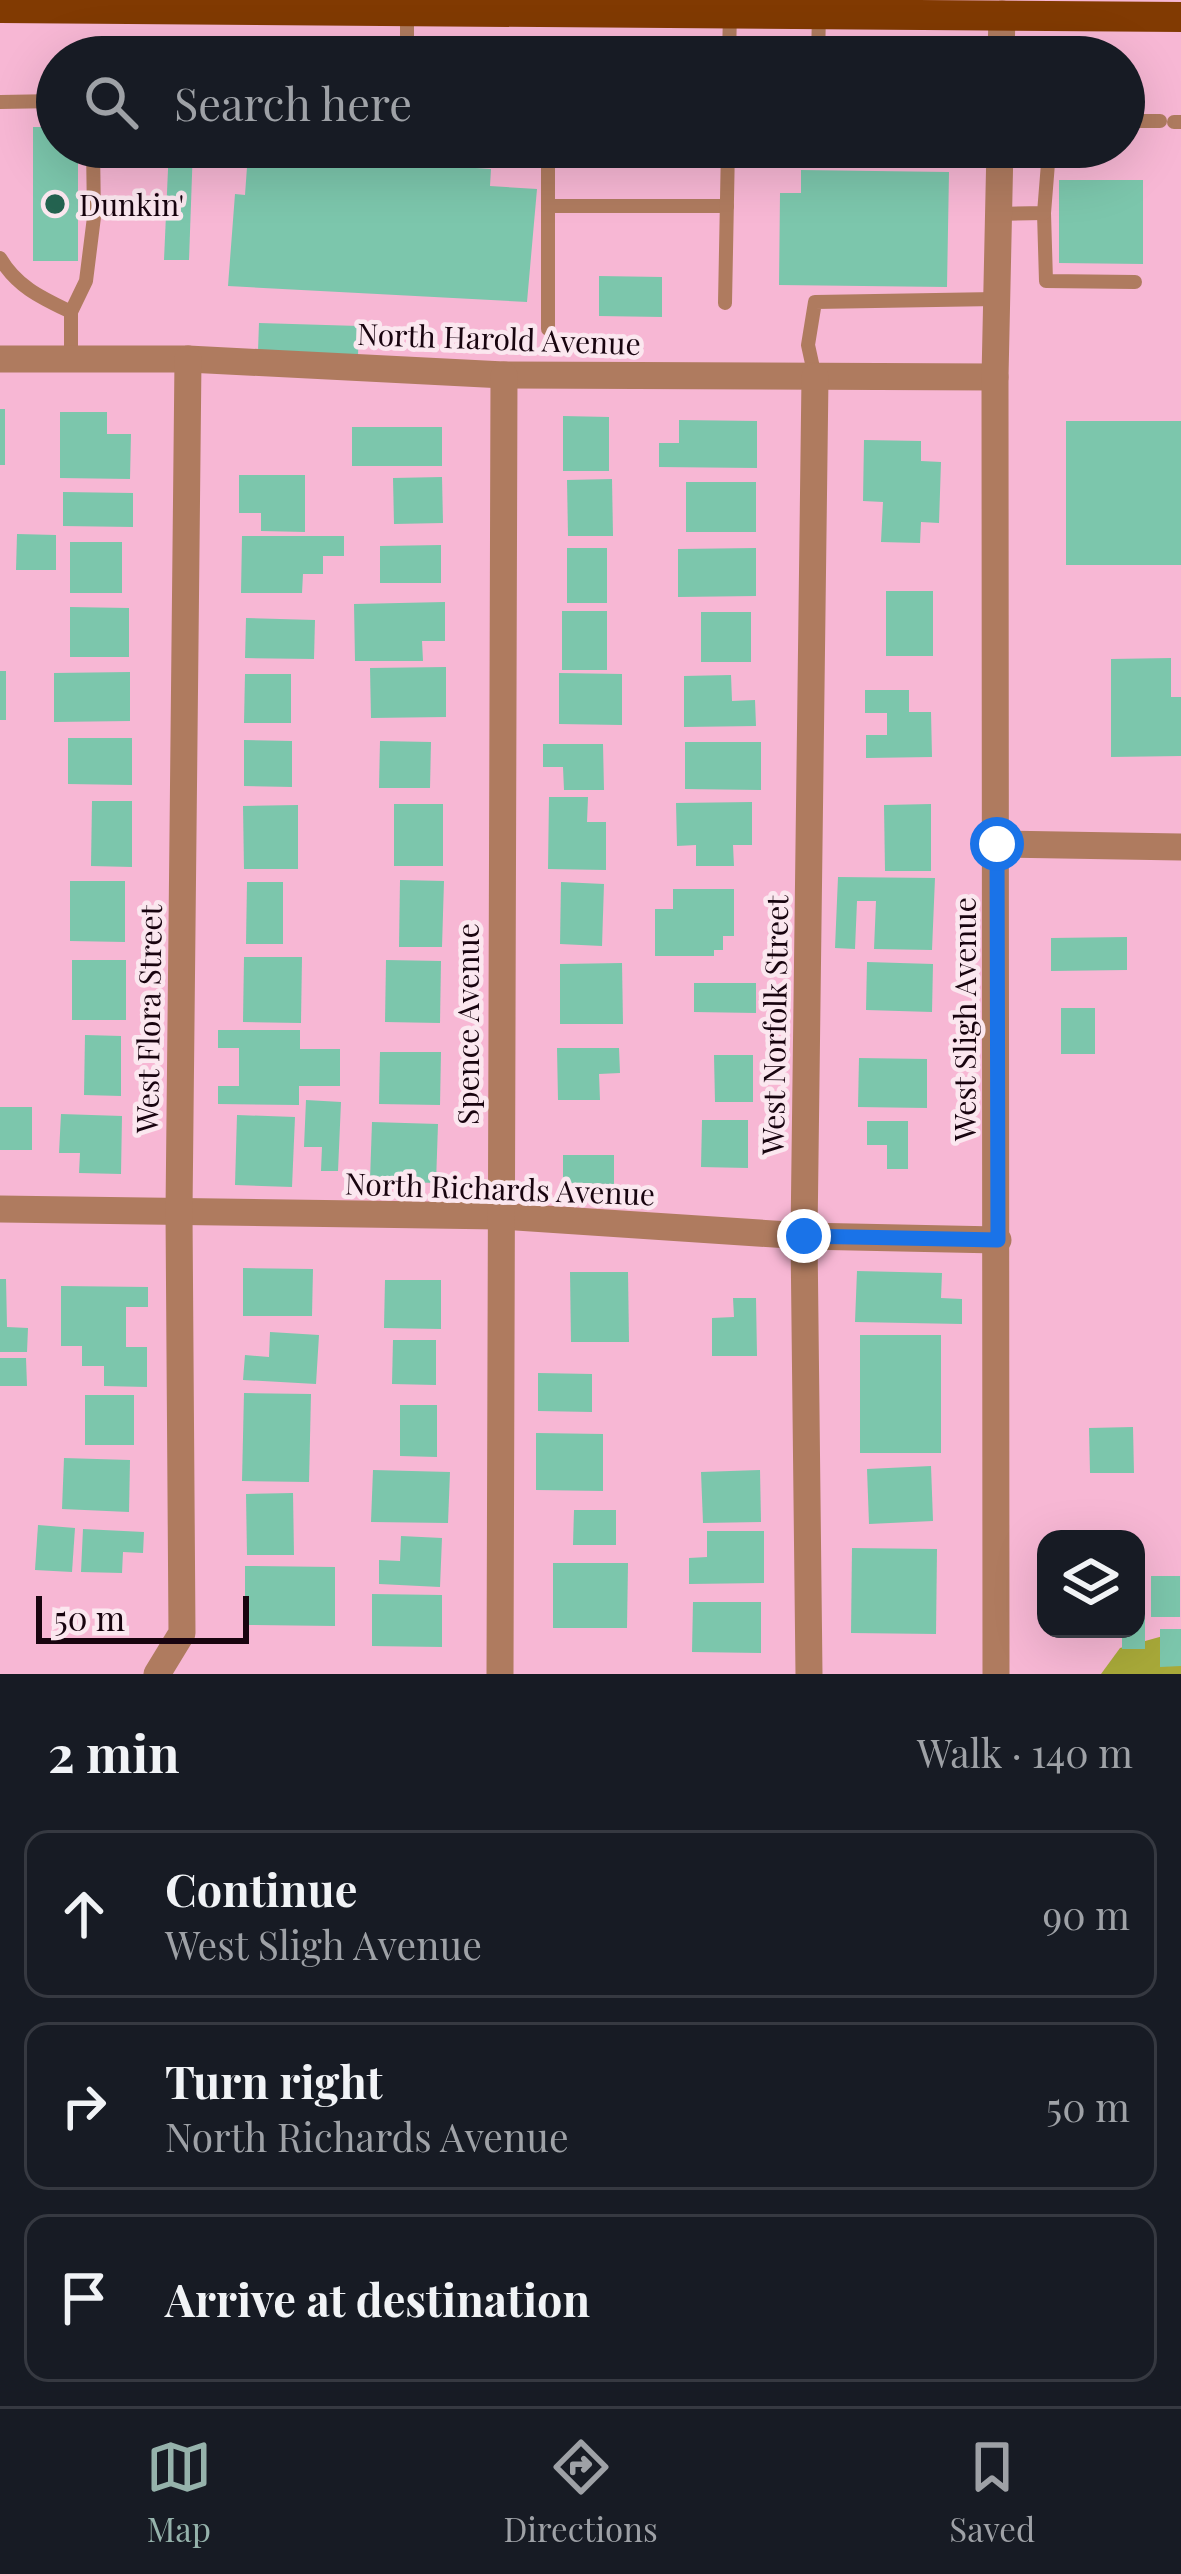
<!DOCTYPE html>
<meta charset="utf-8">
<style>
:root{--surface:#171b24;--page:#20242c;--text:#f1f3f6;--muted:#9ea1a6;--line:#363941;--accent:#95b2ab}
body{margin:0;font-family:"Playfair Display",serif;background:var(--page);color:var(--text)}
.controls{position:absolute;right:36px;bottom:36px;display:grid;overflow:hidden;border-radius:24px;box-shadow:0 12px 48px #0002}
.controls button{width:108px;height:108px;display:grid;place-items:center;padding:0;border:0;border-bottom:3px solid var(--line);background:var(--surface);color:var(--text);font:60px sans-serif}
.scale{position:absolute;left:36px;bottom:30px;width:213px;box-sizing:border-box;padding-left:12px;border:6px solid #18040f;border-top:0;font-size:33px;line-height:42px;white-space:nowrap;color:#18040f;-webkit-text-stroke:9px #fbe7ef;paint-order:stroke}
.stop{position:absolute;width:36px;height:36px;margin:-27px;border:9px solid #1a73e8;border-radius:50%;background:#fff}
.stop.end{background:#1a73e8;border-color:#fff;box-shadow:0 3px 12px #0008}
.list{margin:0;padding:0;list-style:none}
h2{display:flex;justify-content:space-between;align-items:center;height:156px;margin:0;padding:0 48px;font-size:51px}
h2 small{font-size:39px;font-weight:400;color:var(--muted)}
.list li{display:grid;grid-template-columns:78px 1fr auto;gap:36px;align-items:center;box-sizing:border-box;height:168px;margin:0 24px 24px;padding:0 24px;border:3px solid var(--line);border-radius:24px}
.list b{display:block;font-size:45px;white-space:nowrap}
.list p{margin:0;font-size:39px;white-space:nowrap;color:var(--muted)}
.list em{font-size:39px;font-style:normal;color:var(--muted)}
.icon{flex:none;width:66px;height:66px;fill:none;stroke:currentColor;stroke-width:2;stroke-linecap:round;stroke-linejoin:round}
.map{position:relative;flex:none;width:1181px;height:1674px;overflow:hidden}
.search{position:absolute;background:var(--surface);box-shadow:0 12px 48px #0002;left:36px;right:36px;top:36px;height:132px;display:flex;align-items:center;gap:30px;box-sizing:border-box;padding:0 42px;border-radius:66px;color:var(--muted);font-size:45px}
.sheet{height:732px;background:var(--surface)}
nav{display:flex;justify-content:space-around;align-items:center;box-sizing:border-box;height:168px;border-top:3px solid var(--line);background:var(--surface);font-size:33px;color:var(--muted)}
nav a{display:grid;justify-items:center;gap:6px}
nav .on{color:var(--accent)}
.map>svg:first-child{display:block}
</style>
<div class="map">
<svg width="1181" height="1674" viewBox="0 0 1181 1674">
<rect width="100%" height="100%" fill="#f7b7d4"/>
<!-- green -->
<path fill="#a8a939" d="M 1181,1631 L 1181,1674 L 1101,1674 L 1120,1648 Z"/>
<!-- building -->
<g fill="#7cc6ac">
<path d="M 33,127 L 57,127 L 57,147 L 78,147 L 78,261 L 33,261 Z"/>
<path d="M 169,147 L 193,147 L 189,260 L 164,260 Z"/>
<path d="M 248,153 L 491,169 L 490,186 L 537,189 L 527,302 L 228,286 L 235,194 L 245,195 Z"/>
<path d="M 801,170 L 949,172 L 947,287 L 779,285 L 780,193 L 801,193 Z"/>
<path d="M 1059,180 L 1143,180 L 1143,264 L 1059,263 Z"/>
<path d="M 599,276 L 662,277 L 662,317 L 599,316 Z"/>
<path d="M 259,323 L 359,326 L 358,355 L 258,351 Z"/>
<rect x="0" y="409" width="5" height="56"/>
<path d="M 60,412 L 107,412 L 107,434 L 131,434 L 130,479 L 60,478 Z"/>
<path d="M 563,416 L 609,417 L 609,471 L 563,471 Z"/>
<path d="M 679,420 L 757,421 L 757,468 L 659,467 L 659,443 L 679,443 Z"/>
<rect x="1066" y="421" width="115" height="144"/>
<rect x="352" y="427" width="90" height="39"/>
<path d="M 864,440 L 921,441 L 921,461 L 941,462 L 939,523 L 921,522 L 920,543 L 881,542 L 883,502 L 863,501 Z"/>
<path d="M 239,475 L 305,475 L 305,532 L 261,531 L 261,513 L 239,513 Z"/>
<path d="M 442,477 L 443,523 L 394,524 L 393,478 Z"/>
<path d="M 612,479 L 613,536 L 568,536 L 567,480 Z"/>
<rect x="686" y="482" width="70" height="50"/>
<path d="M 63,492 L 133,493 L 133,527 L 63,526 Z"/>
<path d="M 17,534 L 56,535 L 56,570 L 16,570 Z"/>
<path d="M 242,536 L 344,536 L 344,556 L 323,556 L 323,574 L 303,574 L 302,593 L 241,593 Z"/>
<rect x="70" y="542" width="52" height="51"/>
<path d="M 441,545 L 441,583 L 380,583 L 380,546 Z"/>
<rect x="567" y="548" width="40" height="55"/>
<path d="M 756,548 L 756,596 L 678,597 L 678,549 Z"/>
<rect x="886" y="591" width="47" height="65"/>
<path d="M 445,602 L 445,641 L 422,641 L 423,661 L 355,661 L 354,604 Z"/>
<path d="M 70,607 L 129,608 L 129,657 L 70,657 Z"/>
<rect x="562" y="611" width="45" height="59"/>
<rect x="701" y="612" width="50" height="50"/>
<path d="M 246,618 L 315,620 L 314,659 L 245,658 Z"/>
<path d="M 1171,658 L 1171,697 L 1181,697 L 1181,756 L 1111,757 L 1111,659 Z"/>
<path d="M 446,667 L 446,717 L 371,718 L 370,668 Z"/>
<rect x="0" y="671" width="6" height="49"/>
<path d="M 130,672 L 130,721 L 54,722 L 54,673 Z"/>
<path d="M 559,673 L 622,674 L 622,725 L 559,724 Z"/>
<path d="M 245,674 L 291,674 L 291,723 L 244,723 Z"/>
<path d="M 731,675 L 732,701 L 755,700 L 756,726 L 684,727 L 684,676 Z"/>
<path d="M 865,690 L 909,690 L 909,712 L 931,712 L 932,757 L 866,758 L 866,735 L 887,735 L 887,713 L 865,713 Z"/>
<path d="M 68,738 L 132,738 L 132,785 L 68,784 Z"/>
<path d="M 244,740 L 292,741 L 292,787 L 244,786 Z"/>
<path d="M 380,741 L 431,742 L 430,788 L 379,788 Z"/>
<path d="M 685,742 L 761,742 L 761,790 L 685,789 Z"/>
<path d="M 543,744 L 603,744 L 604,790 L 564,790 L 563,767 L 543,767 Z"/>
<path d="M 549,797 L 588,797 L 587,822 L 606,822 L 606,870 L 548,869 Z"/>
<path d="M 92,801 L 132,801 L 132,867 L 91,866 Z"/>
<path d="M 752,802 L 752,845 L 733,845 L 734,866 L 696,866 L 696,845 L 677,846 L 676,803 Z"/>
<rect x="394" y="804" width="49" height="62"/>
<path d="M 931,804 L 931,871 L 885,871 L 884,805 Z"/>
<path d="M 298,805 L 298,869 L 244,869 L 243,806 Z"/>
<path d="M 838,877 L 935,878 L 932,950 L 874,949 L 876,901 L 857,901 L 855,949 L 835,948 Z"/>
<path d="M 400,880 L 444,881 L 442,947 L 399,947 Z"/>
<path d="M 70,881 L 125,881 L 125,942 L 70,941 Z"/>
<path d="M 247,882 L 283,882 L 283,944 L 246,944 Z"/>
<path d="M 561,882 L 604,884 L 602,946 L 560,944 Z"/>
<path d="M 673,889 L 734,889 L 734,936 L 723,936 L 723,950 L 714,950 L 714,956 L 655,956 L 655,909 L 673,909 Z"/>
<path d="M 1127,937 L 1127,970 L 1051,971 L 1051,938 Z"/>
<path d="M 244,957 L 302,957 L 301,1023 L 243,1022 Z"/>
<rect x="72" y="960" width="54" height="60"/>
<path d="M 386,960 L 441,961 L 440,1023 L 385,1022 Z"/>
<path d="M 867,962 L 933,964 L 932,1012 L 866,1010 Z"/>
<path d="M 622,963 L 623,1024 L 560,1024 L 560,964 Z"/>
<path d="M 694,983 L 756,983 L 756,1013 L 694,1012 Z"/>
<rect x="1061" y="1008" width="34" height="46"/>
<path d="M 218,1030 L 300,1030 L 300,1049 L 340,1049 L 340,1086 L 299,1086 L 299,1105 L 218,1104 L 218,1086 L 239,1086 L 239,1048 L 218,1048 Z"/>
<path d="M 85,1035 L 121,1036 L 121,1096 L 84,1095 Z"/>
<path d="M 557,1048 L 619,1048 L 620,1073 L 599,1074 L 600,1100 L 558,1100 Z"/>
<path d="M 380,1052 L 441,1052 L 440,1105 L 379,1104 Z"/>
<path d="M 714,1055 L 753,1055 L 753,1102 L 715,1102 Z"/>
<path d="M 859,1058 L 927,1059 L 927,1108 L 858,1107 Z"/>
<path d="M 306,1100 L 341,1102 L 338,1171 L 321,1171 L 322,1147 L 304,1147 Z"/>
<rect x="0" y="1107" width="32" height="43"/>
<path d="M 61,1114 L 122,1116 L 121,1174 L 79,1173 L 80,1153 L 59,1153 Z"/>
<path d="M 237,1115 L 295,1117 L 292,1187 L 235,1185 Z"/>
<path d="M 702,1120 L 748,1120 L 748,1168 L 701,1167 Z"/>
<path d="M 867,1121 L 908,1121 L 908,1169 L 887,1169 L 887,1145 L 867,1145 Z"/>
<path d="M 372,1122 L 438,1124 L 436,1183 L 370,1181 Z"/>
<path d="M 563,1155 L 614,1155 L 614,1184 L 563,1183 Z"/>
<path d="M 243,1268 L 313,1269 L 312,1316 L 243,1316 Z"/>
<path d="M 857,1271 L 942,1273 L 941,1298 L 962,1299 L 962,1324 L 855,1322 Z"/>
<path d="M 570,1272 L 628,1272 L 629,1342 L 571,1342 Z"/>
<path d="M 0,1279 L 6,1279 L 7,1327 L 28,1328 L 27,1352 L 0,1352 Z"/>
<path d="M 385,1280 L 441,1280 L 441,1329 L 384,1328 Z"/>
<path d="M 61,1286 L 148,1287 L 148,1307 L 126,1307 L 126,1347 L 147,1347 L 147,1387 L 104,1386 L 104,1366 L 82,1366 L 82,1346 L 61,1346 Z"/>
<path d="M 733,1298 L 756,1298 L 757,1356 L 712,1356 L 712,1318 L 734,1317 Z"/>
<path d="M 270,1332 L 319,1335 L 316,1384 L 243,1380 L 245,1355 L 269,1357 Z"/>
<rect x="860" y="1335" width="81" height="118"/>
<path d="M 393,1340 L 436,1340 L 436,1385 L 392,1384 Z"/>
<path d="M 0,1358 L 26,1358 L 27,1386 L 0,1386 Z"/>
<path d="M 538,1373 L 592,1374 L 592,1412 L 538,1411 Z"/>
<path d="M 244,1393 L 311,1394 L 309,1482 L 242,1481 Z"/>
<rect x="85" y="1395" width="49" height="50"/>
<path d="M 400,1405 L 437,1405 L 437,1457 L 400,1456 Z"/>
<path d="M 1133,1427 L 1134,1473 L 1090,1473 L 1089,1428 Z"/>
<path d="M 536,1433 L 603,1434 L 603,1491 L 536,1490 Z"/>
<path d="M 64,1458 L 130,1460 L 129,1512 L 62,1509 Z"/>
<path d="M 931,1466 L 933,1521 L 869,1524 L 867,1469 Z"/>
<path d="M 373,1470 L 450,1472 L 448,1523 L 371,1522 Z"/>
<path d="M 760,1470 L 761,1522 L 703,1523 L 701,1472 Z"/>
<path d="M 293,1493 L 294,1555 L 247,1555 L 246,1494 Z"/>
<path d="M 574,1510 L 616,1510 L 616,1545 L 573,1545 Z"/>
<path d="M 38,1525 L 75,1528 L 72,1572 L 35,1570 Z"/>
<path d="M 83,1529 L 144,1532 L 143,1553 L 123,1552 L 122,1573 L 81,1572 Z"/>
<path d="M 707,1531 L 764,1531 L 764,1583 L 689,1584 L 689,1558 L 707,1557 Z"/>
<path d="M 401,1536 L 442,1538 L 440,1587 L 379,1584 L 379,1560 L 400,1561 Z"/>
<path d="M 852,1548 L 937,1549 L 936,1634 L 851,1633 Z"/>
<path d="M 553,1563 L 628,1563 L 627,1628 L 553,1628 Z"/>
<path d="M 1136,1563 L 1145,1563 L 1145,1649 L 1122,1649 L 1122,1629 L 1136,1629 Z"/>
<path d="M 245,1566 L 335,1567 L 335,1626 L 245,1625 Z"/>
<rect x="1151" y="1576" width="29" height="41"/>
<path d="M 372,1594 L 442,1595 L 442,1647 L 372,1646 Z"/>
<path d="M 693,1602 L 761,1602 L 761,1653 L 692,1652 Z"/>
<path d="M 1160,1629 L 1181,1629 L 1181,1666 L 1160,1667 Z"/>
</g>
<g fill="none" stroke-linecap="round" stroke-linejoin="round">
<!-- service -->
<g stroke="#af7b5f" stroke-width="14">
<path d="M 407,10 L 407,57"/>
<path d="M 729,57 L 730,12"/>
<path d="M 818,57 L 819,14"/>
<path d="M 0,102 L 57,101"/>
<path d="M 1124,121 L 1160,121"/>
<path d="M 1174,122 L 1181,122"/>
<path d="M 548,147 L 548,329"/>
<path d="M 548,206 L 727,206"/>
<path d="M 1044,213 L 1046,281 L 1135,282"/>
<path d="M 998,214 L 1044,213 L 1049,151 L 1056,147"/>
<path d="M 0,258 C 17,287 42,298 71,312"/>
<path d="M 725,303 L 728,147"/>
<path d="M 71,359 L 71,312 L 86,281 L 94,217 L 93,147"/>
<path d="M 815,377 L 808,345 L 815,302 L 996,299"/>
</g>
<!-- minor -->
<g stroke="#af7b5f" stroke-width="27">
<path d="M 1001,57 L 1002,14"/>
<path d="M 0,359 L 188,359 L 504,375 L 995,377"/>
<path d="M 997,844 L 1181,847"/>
<path d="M 0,1209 L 500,1216 L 804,1236 L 998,1240"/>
<path d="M 157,1674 L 182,1633 L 179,1212 L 188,359"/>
<path d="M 500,1674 L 504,375"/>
<path d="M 809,1674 L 804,1236 L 815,377"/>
<path d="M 996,1674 L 995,377 L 1000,147"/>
</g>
<!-- primary -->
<path stroke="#813a02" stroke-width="30" d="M 0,8 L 1181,17"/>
</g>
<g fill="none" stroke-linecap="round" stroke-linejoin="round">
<!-- route -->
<path stroke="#1a73e8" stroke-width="15" d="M 804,1236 L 998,1240 L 997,844"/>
</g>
<!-- markers -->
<circle fill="#246350" stroke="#fbe7ef" stroke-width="4.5" cx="55" cy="204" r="12"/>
<g text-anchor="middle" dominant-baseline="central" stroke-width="9" stroke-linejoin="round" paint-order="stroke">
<!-- poi labels -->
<g font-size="30" fill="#18040f" stroke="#fbe7ef" text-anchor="start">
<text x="79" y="204">Dunkin'</text>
</g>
<!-- street labels -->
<g font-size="30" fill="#18040f" stroke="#fbe7ef">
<text transform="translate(499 338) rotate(2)">North Harold Avenue</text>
<text transform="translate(148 1019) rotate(-89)">West Flora Street</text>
<text transform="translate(964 1019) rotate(-90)">West Sligh Avenue</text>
<text transform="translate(467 1024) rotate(-90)">Spence Avenue</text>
<text transform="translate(774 1025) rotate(-89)">West Norfolk Street</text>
<text transform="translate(500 1188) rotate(2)">North Richards Avenue</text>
</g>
</g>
</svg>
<div class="controls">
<button><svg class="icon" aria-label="layers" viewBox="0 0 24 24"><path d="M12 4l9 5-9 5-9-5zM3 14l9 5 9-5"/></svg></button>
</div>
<div class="scale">50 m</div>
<div class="stop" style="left:997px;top:844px"></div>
<div class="stop end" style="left:804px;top:1236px"></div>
<div class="search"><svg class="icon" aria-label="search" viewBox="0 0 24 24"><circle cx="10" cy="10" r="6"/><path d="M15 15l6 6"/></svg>Search here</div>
</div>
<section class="sheet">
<h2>2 min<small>Walk · 140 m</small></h2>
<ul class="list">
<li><svg class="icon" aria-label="ahead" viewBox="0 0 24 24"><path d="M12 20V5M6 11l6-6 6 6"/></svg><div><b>Continue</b><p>West Sligh Avenue</p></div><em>90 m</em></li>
<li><svg class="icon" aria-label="right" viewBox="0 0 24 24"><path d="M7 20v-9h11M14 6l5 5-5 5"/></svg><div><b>Turn right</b><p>North Richards Avenue</p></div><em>50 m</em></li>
<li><svg class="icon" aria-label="arrive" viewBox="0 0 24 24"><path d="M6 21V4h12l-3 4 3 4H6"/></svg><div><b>Arrive at destination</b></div></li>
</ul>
</section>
<nav>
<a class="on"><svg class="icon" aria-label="map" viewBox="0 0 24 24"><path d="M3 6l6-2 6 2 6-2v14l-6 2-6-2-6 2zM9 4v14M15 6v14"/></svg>Map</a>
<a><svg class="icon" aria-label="directions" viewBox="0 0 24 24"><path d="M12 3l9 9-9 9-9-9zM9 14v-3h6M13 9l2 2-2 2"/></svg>Directions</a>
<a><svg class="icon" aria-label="saved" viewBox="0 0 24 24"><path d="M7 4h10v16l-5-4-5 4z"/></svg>Saved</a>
</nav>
